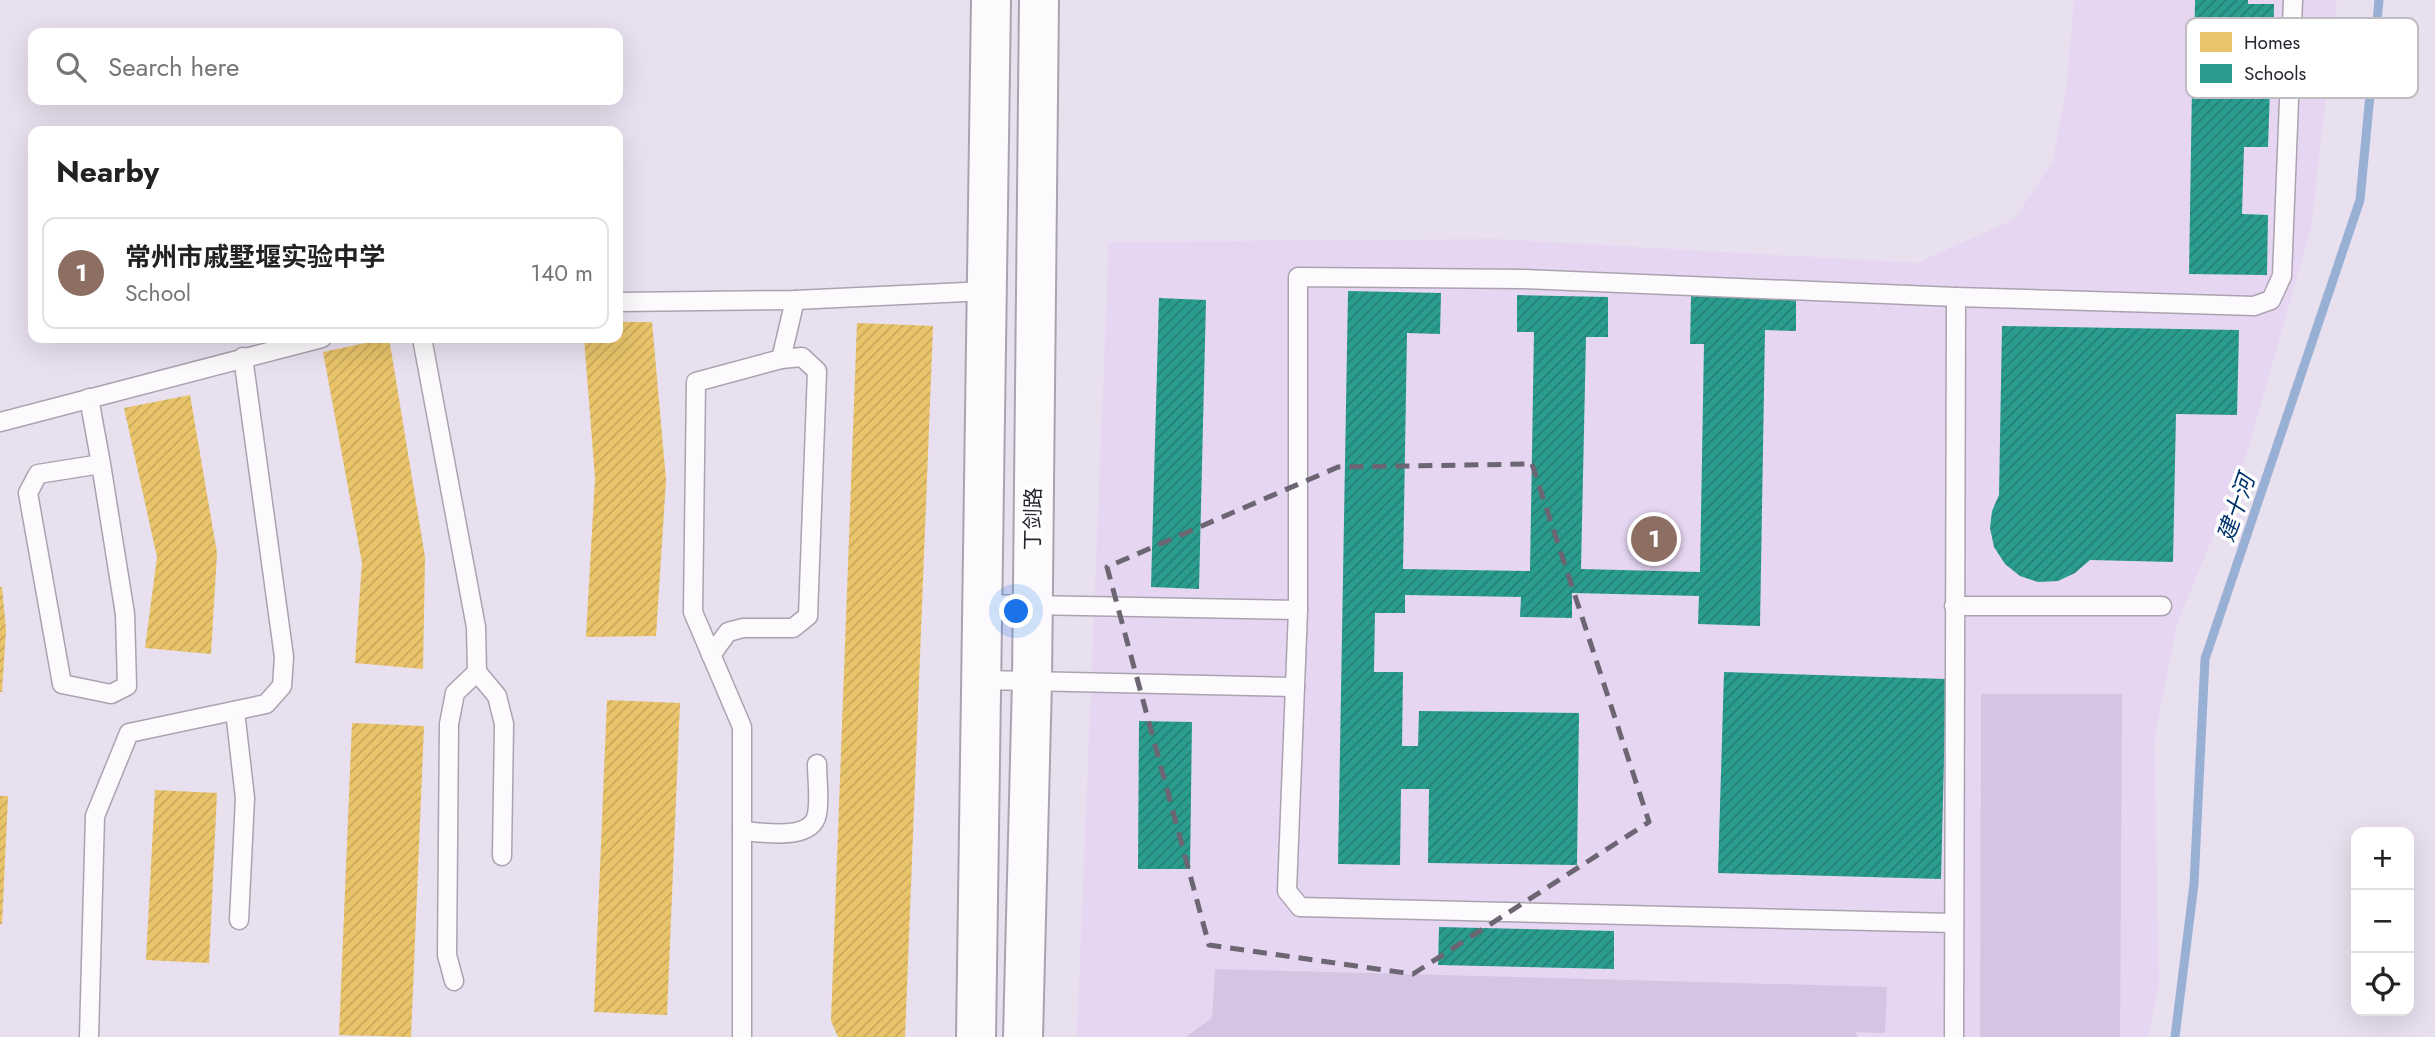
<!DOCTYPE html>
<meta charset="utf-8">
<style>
:root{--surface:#fff;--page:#f6f6f6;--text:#222;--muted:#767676;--line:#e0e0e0;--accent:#6c6572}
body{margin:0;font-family:Jost,"Noto Sans SC",sans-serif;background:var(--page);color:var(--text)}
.controls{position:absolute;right:21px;bottom:21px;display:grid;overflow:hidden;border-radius:14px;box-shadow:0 7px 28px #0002}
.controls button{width:63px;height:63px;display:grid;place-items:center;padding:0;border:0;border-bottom:2px solid var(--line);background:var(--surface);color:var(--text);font:35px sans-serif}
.you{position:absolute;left:1017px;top:612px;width:24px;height:24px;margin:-18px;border:5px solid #fff;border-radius:50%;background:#1a73e8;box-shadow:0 0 0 10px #1a73e833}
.badge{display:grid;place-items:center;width:46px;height:46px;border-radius:50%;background:var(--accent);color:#fff;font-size:23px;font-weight:700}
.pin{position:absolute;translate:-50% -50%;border:4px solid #fff;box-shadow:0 2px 7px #0006}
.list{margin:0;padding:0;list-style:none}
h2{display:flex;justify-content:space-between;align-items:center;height:91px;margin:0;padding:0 28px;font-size:30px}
h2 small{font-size:23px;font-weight:400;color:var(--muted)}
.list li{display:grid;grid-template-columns:46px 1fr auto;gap:21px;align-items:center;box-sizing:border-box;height:112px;margin:0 14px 14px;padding:0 14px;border:2px solid var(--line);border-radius:14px}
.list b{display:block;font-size:26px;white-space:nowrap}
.list p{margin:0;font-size:23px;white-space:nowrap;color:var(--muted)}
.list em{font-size:23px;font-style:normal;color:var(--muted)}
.icon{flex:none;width:38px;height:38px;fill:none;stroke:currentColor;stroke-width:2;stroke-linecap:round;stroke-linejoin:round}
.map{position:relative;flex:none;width:2435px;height:1037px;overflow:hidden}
.search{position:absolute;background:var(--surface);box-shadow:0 7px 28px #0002;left:28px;top:28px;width:595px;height:77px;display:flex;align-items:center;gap:18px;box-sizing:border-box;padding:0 24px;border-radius:14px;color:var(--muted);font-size:26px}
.panel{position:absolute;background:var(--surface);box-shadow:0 7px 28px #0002;left:28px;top:126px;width:595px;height:217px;border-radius:14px}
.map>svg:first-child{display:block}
</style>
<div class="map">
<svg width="2435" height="1037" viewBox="0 0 2435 1037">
<defs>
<pattern id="homes-hatch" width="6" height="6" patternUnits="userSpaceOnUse" patternTransform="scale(1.75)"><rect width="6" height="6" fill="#e9c46a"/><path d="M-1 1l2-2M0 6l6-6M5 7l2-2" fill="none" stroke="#c8a85c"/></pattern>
<pattern id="schools-hatch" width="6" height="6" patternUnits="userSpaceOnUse" patternTransform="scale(1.75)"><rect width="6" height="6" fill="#2a9d8f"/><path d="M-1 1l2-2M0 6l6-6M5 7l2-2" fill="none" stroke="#248075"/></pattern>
</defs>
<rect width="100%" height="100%" fill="#e8dfef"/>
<!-- built -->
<path fill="#e6d6f2" d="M 2074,0 L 2337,0 L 2311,227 L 2247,453 L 2177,624 L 2154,740 L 2159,984 L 2148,1037 L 1077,1037 L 1109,242 L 1494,239 L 1918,263 L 2014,219 L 2053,161 L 2067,85 Z"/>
<!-- green -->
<g fill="#d5c4e2">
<path d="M 1981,694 L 2122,694 L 2120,1037 L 1980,1037 Z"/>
<path d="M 1215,969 L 1887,987 L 1885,1033 L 1855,1032 L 1858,1037 L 1186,1037 L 1212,1018 Z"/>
</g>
<!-- homes -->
<g fill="url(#homes-hatch)">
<path d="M 618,322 L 652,322 L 666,480 L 656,636 L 586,637 L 595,478 L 584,338 L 618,338 Z"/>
<path d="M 857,323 L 933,326 L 905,1037 L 838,1037 L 831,1021 Z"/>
<path d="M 389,338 L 425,557 L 423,669 L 355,663 L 362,563 L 323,352 Z"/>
<path d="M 190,395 L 217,553 L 211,654 L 145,648 L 157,557 L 124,408 Z"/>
<path d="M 0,587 L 2,587 L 6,630 L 2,692 L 0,692 Z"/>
<path d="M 607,700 L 680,703 L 667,1015 L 594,1012 Z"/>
<path d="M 352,723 L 424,726 L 411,1037 L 339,1035 Z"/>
<path d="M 155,790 L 217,793 L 209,963 L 146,960 Z"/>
<path d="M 0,796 L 8,796 L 2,924 L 0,924 Z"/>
</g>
<!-- schools -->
<g fill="url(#schools-hatch)">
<path d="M 2195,0 L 2248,0 L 2248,4 L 2274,4 L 2273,65 L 2194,63 Z"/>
<path d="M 2192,87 L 2270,88 L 2268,147 L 2244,147 L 2242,214 L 2268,215 L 2267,275 L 2189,274 Z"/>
<path d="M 1348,291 L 1441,293 L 1440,334 L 1407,333 L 1403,569 L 1530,571 L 1534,332 L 1517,332 L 1517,295 L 1608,297 L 1608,337 L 1586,337 L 1581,569 L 1700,572 L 1704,344 L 1690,344 L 1691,296 L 1796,298 L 1796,331 L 1765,330 L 1760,626 L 1698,624 L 1699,596 L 1572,593 L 1572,618 L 1520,617 L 1521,597 L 1405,595 L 1405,613 L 1375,613 L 1374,672 L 1403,672 L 1402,746 L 1418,746 L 1419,711 L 1579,713 L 1577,865 L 1428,863 L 1429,789 L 1401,789 L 1400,865 L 1338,864 Z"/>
<path d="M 1159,298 L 1206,300 L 1199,589 L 1151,587 Z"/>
<path d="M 2002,326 L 2239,330 L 2237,415 L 2176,414 L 2173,562 L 2090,560 L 2075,573 L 2058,581 L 2038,582 L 2020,576 L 2005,564 L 1994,547 L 1990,528 L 1992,511 L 1999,495 Z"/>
<path d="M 1724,672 L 1946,679 L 1941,879 L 1718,873 Z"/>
<path d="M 1139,721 L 1192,722 L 1190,869 L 1138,869 Z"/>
<path d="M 1439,927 L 1614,931 L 1614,969 L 1438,965 Z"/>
</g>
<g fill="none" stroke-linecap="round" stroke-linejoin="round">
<!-- stream -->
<path stroke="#99b0d5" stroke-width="9" d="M 2175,1037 L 2194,884 L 2205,659 L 2360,200 L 2379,0"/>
<defs>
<g id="service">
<path d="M 618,302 L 795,300 L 987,291"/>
<path d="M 422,338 L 476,627 L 477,672 L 497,696 L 504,724 L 502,856"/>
<path d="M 89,398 L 101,464 L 38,474 L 28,493 L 62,684 L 111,694 L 127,686 L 125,614 L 101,464"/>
<path d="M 0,422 L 322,338"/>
<path d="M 982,604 L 1298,610"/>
<path d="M 1954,606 L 2162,606"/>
<path d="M 711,655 L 728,632 L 743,628 L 793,628 L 808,616 L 817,371 L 802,357 L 781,359"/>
<path d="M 981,680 L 1295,687"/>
<path d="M 235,711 L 245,798 L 239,920"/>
<path d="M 742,831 C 762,832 812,842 817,814 C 820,799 817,779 817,764"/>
<path d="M 1953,923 L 1300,907 L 1287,891 L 1298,610 L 1298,277 L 1523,279 L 1956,297 L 2254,306 L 2271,300 L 2282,276 L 2293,0"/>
<path d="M 454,981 L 447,955 L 449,724 L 455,693 L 477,672"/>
<path d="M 89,1037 L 95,816 L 129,733 L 266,704 L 282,686 L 284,657 L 243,357"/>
<path d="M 742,1037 L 742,727 L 693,612 L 696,382 L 781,359 L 795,300"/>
<path d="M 1954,1037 L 1956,297"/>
</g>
<g id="secondary">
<path d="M 976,1037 L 991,0"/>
<path d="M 1023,1037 L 1032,681 L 1039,0"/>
</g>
</defs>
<!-- service casing -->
<use href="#service" stroke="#aaa3af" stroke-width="21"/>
<!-- secondary casing -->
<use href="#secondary" stroke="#aaa3af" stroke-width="42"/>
<!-- service -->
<use href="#service" stroke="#fcfafd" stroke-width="18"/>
<!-- secondary -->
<use href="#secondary" stroke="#fcfafd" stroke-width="38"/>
</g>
<!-- marked area -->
<path fill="none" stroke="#6c6572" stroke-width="5" stroke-dasharray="14 9" stroke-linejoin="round" d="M 1532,464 L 1649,822 L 1413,974 L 1209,945 L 1107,567 L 1338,467 Z"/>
<g text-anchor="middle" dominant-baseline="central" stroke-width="7" stroke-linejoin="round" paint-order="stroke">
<!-- street labels -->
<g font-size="21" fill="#2a242f" stroke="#fff">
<text transform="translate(1033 519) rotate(-89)">丁剑路</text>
</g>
<!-- water labels -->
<g font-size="23" font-style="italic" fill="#00346b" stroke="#fff">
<text transform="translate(2236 508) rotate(-71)">建十河</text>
</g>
</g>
<!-- legend -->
<rect x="2186" y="18" width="232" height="80" rx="10" fill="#fff" stroke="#bfbdc1" stroke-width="2"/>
<rect x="2200" y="32" width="32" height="20" fill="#e9c46a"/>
<rect x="2200" y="64" width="32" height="19" fill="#2a9d8f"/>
<g font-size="19" fill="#2a242f">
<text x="2244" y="49">Homes</text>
<text x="2244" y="80">Schools</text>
</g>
</svg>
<div class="controls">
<button>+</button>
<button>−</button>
<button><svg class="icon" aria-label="locate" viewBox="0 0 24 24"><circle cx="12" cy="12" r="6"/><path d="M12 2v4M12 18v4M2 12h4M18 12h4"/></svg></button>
</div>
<div class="you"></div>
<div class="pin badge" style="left:1654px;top:539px;background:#8d6e63">1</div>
<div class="search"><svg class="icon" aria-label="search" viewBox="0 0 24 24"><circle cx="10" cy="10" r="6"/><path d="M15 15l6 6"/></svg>Search here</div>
<section class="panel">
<h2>Nearby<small></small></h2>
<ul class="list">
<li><span class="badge" style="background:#8d6e63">1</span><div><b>常州市戚墅堰实验中学</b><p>School</p></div><em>140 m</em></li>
</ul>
</section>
</div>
